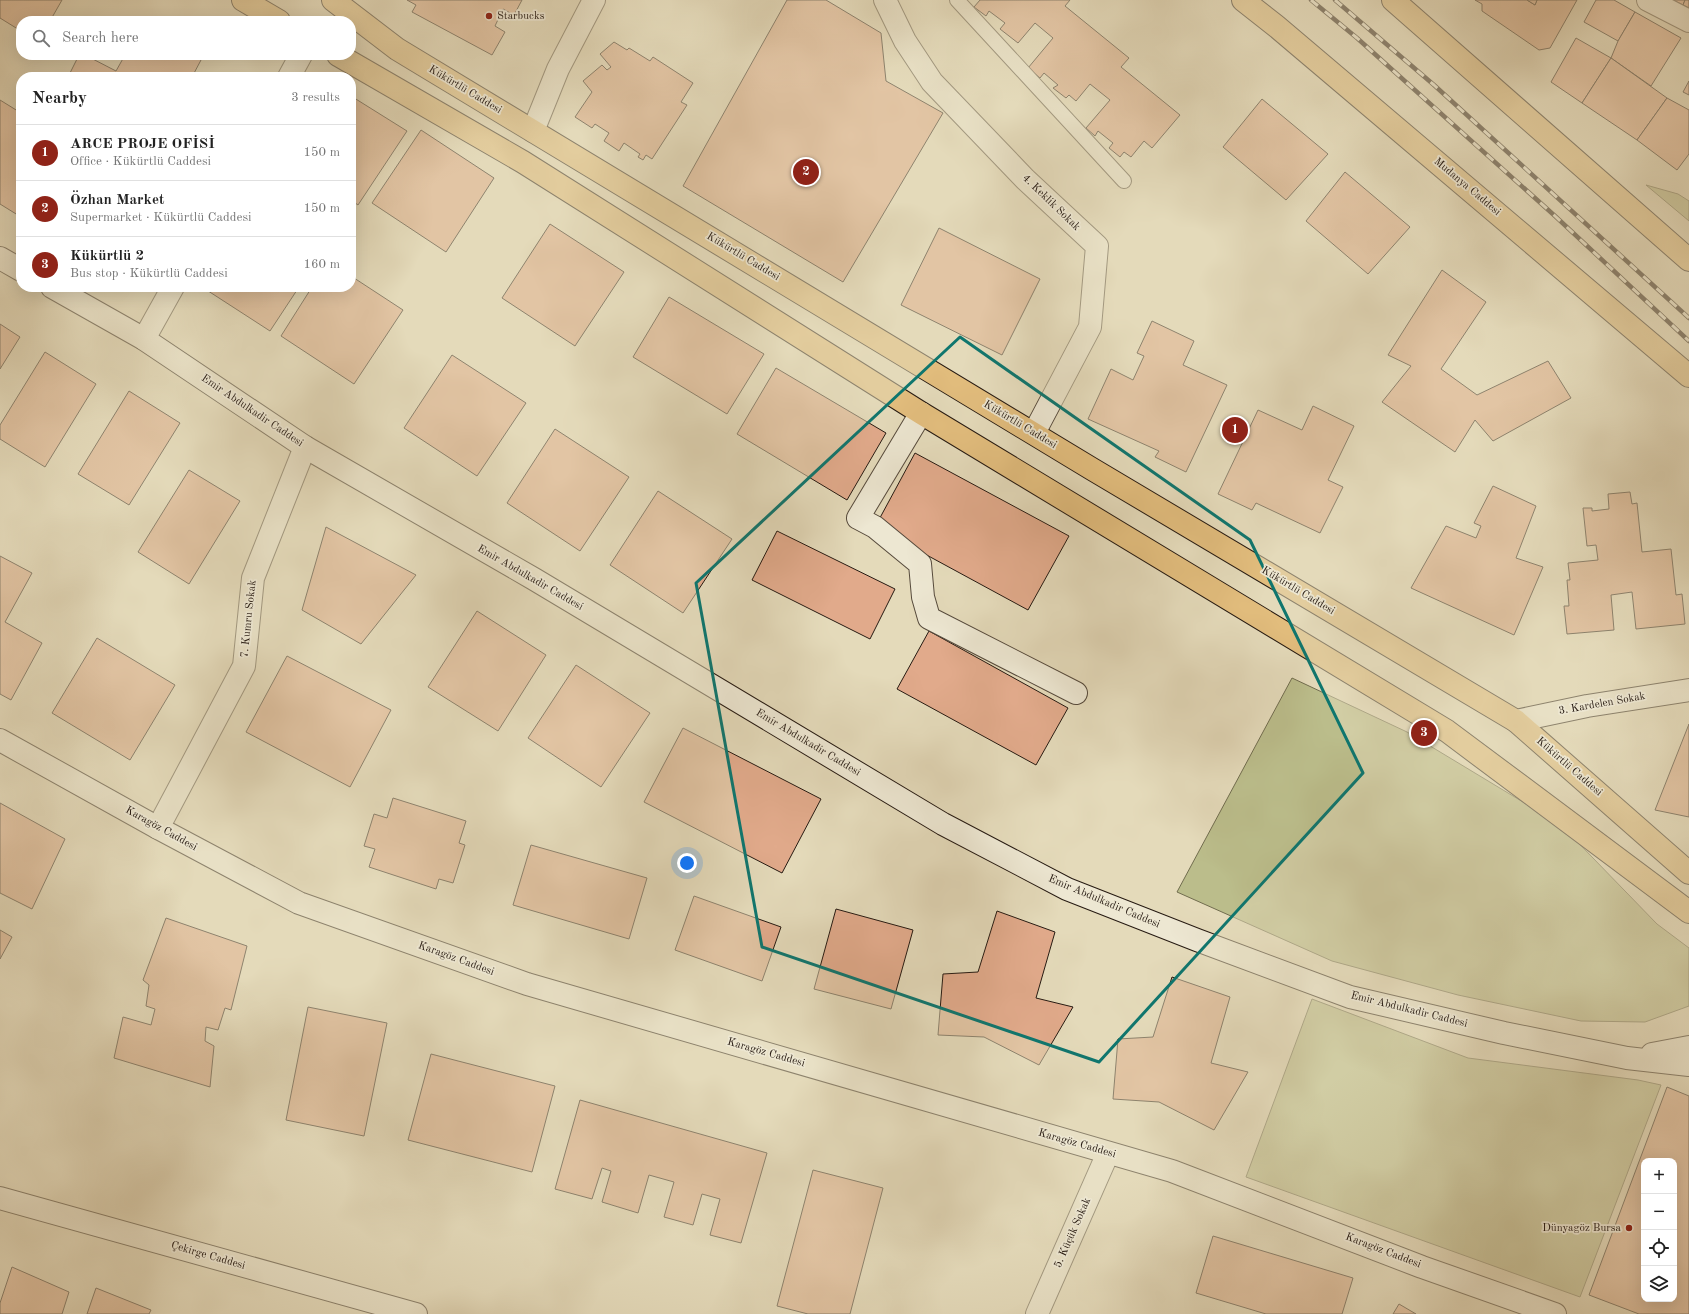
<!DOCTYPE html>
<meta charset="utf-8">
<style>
:root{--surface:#fff;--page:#f6f6f6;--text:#222;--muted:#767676;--line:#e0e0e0;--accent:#8f2418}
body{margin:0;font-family:"Old Standard TT",serif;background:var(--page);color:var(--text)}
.controls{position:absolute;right:12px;bottom:12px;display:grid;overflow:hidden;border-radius:8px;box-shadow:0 4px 16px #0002}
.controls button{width:36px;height:36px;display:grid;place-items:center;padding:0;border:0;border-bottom:1px solid var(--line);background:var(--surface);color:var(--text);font:20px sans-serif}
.you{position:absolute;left:687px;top:863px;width:14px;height:14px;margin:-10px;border:3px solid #fff;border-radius:50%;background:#1a73e8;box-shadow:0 0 0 6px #1a73e833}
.badge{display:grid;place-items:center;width:26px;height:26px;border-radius:50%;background:var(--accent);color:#fff;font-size:13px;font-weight:700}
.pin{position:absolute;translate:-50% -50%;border:2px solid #fff;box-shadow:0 1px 4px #0006}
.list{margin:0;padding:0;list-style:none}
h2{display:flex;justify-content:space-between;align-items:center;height:52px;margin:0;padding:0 16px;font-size:17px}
h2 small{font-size:13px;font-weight:400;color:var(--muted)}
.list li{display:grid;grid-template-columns:26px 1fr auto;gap:12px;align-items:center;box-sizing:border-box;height:56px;padding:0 16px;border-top:1px solid var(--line)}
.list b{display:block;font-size:15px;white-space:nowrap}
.list p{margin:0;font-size:13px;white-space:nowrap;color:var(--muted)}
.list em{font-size:13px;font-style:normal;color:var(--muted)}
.icon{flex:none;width:22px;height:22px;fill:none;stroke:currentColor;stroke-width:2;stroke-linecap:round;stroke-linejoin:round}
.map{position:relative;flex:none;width:1689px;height:1314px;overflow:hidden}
.search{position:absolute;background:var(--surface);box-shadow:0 4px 16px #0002;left:16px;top:16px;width:340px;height:44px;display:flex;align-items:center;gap:10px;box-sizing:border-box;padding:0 14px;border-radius:16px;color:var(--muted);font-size:15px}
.panel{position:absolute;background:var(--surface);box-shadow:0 4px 16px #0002;left:16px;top:72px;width:340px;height:220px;border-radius:16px}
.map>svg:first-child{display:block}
</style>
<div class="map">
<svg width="1689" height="1314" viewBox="0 0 1689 1314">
<rect width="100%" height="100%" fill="#e4daba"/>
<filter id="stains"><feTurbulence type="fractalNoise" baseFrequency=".005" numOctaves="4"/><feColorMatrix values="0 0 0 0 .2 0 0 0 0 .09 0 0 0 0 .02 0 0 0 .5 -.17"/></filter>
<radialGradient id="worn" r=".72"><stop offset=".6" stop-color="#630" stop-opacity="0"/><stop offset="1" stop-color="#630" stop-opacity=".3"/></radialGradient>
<!-- green -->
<g fill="#bbbd8b" stroke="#706c4e">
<path d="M 1646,185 L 1678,194 L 1689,201 L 1689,221 Z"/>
<path d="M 1292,678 L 1407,732 L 1561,825 L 1657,924 L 1689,948 L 1689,1006 L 1645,1022 L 1581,1021 L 1458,995 L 1332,961 L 1177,892 Z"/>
<path d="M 1312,999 L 1468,1058 L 1638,1080 L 1661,1085 L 1580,1297 L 1246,1177 Z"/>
</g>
<!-- building -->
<g fill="#e1aa8b" stroke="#261a12" fill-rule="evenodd">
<path d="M 0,0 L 62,0 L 50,21 L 21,21 L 21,31 L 0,18 Z"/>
<path d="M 407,0 L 522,0 L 514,15 L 503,9 L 495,26 L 505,32 L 492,55 L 412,12 L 416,5 Z"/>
<path d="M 787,0 L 826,0 L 881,33 L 886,81 L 943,113 L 843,282 L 683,186 Z"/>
<path d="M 980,0 L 1070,0 L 1065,6 L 1129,58 L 1121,67 L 1180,115 L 1152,148 L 1144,141 L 1131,157 L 1124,152 L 1120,157 L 1109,148 L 1113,143 L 1098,131 L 1095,136 L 1086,128 L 1110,100 L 1090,84 L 1076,101 L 1069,95 L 1066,98 L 1053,88 L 1058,85 L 1044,73 L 1040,78 L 1028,68 L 1053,38 L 1035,23 L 1018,43 L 1000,29 L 1005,23 L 989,11 L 986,16 L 974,7 Z"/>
<path d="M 1475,0 L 1527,0 L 1535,5 L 1537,0 L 1577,0 L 1550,48 L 1539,50 L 1482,11 L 1482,4 Z"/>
<path d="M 1527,0 L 1537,0 L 1535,5 Z"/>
<path d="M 1596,0 L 1614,0 L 1635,12 L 1618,41 L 1584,22 Z"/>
<path d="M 1673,0 L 1685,0 L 1683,5 Z"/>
<path d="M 1685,0 L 1689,0 L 1689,8 L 1683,5 Z"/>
<path d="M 1635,12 L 1681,38 L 1651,86 L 1611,58 L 1618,41 Z"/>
<path d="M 1576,38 L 1611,58 L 1582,103 L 1551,82 Z"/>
<path d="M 614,42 L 627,50 L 629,48 L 650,61 L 653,57 L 693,83 L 681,102 L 687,105 L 652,159 L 646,155 L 643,160 L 638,157 L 640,154 L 624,143 L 619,151 L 604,141 L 609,133 L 595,124 L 592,128 L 575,117 L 592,92 L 583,81 L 602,65 L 607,70 L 611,67 L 600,54 Z"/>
<path d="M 79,55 L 85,55 L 116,71 L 125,55 L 192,55 L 201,60 L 192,77 L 68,77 Z"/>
<path d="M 1611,58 L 1667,98 L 1637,140 L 1582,103 Z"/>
<path d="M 1689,81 L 1689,95 L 1683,92 Z"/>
<path d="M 351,96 L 407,131 L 358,205 L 351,200 Z"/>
<path d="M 1667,98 L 1689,110 L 1689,154 L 1677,170 L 1637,140 Z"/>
<path d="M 1262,99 L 1328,154 L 1286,200 L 1223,147 Z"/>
<path d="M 0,100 L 21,113 L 21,217 L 0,204 Z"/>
<path d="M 421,130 L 494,178 L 446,252 L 372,203 Z"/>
<path d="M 1345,172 L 1410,227 L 1368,274 L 1306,221 Z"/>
<path d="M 550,224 L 624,272 L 575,346 L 502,298 Z"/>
<path d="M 939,228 L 1040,279 L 1002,355 L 901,305 Z"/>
<path d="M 1442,270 L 1486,302 L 1441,369 L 1477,395 L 1548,361 L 1571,398 L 1493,441 L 1475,420 L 1455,452 L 1382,402 L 1411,366 L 1388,355 Z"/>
<path d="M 351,276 L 403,310 L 354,384 L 281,336 L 312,287 L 351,287 Z"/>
<path d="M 202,287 L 299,287 L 270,331 Z"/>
<path d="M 669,297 L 764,354 L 727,414 L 633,357 Z"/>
<path d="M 1152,321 L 1194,341 L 1183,365 L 1227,385 L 1186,472 L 1155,457 L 1159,451 L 1088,419 L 1111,369 L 1133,380 L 1144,356 L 1137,353 Z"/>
<path d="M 0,324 L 20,337 L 0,369 Z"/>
<path d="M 45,352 L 96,384 L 45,467 L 0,439 L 0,425 Z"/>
<path d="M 452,355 L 526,403 L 477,476 L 404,428 Z"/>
<path d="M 776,368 L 886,433 L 847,500 L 737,434 Z"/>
<path d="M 129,391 L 180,423 L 129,505 L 78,474 Z"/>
<path d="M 1313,406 L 1354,426 L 1328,480 L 1343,487 L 1320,533 L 1256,503 L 1252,510 L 1218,494 L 1258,410 L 1302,430 Z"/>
<path d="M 555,429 L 629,477 L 580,551 L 507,503 Z"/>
<path d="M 915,453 L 1069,536 L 1028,610 L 875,527 Z"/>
<path d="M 189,470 L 240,501 L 189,584 L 138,552 Z"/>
<path d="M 1493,486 L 1536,506 L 1516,558 L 1543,567 L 1514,635 L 1411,588 L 1446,526 L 1476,538 L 1481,526 L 1474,523 Z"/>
<path d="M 658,491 L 732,539 L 683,613 L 610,565 Z"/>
<path d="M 1630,492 L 1632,504 L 1637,503 L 1642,552 L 1671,549 L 1676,595 L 1682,594 L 1685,624 L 1636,629 L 1632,592 L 1611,595 L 1614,630 L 1567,634 L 1564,606 L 1569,606 L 1567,580 L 1570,580 L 1568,563 L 1598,560 L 1596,545 L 1587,546 L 1583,508 L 1592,508 L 1592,511 L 1609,509 L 1608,494 Z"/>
<path d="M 326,527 L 416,575 L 361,644 L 302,610 Z"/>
<path d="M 777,531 L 895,589 L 870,639 L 752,580 Z"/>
<path d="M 0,556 L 32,573 L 5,622 L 42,643 L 11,700 L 0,694 Z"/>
<path d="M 477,611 L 546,655 L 498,731 L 428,687 Z"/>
<path d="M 929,631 L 1068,708 L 1036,765 L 897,689 Z"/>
<path d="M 97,638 L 175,685 L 130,760 L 52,713 Z"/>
<path d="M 287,656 L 391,710 L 350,787 L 246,732 Z"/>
<path d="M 576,665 L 650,713 L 601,787 L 528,738 Z"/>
<path d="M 1689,724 L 1689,817 L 1655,810 Z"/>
<path d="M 683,728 L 821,799 L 782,873 L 644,802 Z"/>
<path d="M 393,798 L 466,821 L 459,843 L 465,845 L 453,883 L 439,879 L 436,889 L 369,867 L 375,849 L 364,846 L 374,814 L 387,818 Z"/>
<path d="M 0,803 L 65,839 L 32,909 L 0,893 Z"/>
<path d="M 531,845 L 647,878 L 629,939 L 513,905 Z"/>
<path d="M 694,896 L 781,927 L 762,981 L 675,950 Z"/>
<path d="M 836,909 L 913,930 L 891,1009 L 814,989 Z"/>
<path d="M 997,911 L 1055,932 L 1036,998 L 1073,1007 L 1039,1065 L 984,1037 L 938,1035 L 943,974 L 978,972 Z"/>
<path d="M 166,918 L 247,946 L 231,1010 L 225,1008 L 218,1030 L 206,1027 L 205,1041 L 214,1046 L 210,1087 L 114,1058 L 123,1017 L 151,1025 L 155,1009 L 146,1006 L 149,985 L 143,980 Z"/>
<path d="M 0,930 L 12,937 L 0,959 Z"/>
<path d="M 1172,977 L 1230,997 L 1211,1063 L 1248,1072 L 1214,1130 L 1159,1102 L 1113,1099 L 1118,1039 L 1153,1037 Z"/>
<path d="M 308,1007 L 387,1023 L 364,1136 L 286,1120 Z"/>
<path d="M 431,1054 L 555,1086 L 532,1172 L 408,1140 Z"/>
<path d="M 1667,1087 L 1689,1096 L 1689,1314 L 1639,1314 L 1589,1295 ZM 1644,1161 L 1674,1161 L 1674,1299 L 1644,1299 Z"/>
<path d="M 580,1100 L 767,1153 L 741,1243 L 710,1235 L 720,1199 L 702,1194 L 693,1225 L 664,1217 L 674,1182 L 649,1175 L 638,1213 L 602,1202 L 611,1171 L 602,1168 L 592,1199 L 555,1189 Z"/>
<path d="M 813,1170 L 883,1188 L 850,1314 L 808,1314 L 777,1306 Z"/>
<path d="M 1213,1236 L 1353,1278 L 1342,1314 L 1266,1314 L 1196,1293 Z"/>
<path d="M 12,1267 L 69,1292 L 62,1314 L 0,1314 L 0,1303 Z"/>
<path d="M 96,1288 L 151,1310 L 149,1314 L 87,1314 Z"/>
<path d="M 1399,1304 L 1416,1314 L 1393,1314 Z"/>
</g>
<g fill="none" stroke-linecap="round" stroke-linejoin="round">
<defs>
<path id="lane" d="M 957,0 L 1124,181"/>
<g id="street">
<path d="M 885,0 L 905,41 L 932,82 L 1025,179 L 1097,246 L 1090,327 L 1034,433"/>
<path d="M 1648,0 L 1689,21"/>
<path d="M 289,77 L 301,55"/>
<path d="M 533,131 L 558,69 L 594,0"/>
<path d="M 144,339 L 173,287"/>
<path d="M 921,413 L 858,518 L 875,527 L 920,564 L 923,597 L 929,618 L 1076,693"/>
<path d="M 158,828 L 244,666 L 253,578 L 305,447"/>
<path d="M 1037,1314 L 1108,1153"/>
</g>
<g id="secondary">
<path d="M 0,258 L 21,270"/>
<path d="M 52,287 L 144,339 L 305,447 L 534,579 L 943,824 L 1067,889 L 1197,940 L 1350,997 L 1504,1033 L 1627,1058 L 1689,1065"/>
<path d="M 1516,721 L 1587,706 L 1689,690"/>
<path d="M 0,740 L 158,828 L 299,903 L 527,984 L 1172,1171 L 1422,1267 L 1555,1314"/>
<path d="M 1652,1054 L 1689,1047"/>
<path d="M 0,1198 L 416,1314"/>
</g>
<g id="primary">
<path d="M 243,0 L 279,21"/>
<path d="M 333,0 L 397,49 L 1092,469 L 1516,721 L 1689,873"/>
<path d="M 338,55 L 523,162 L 921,413 L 1447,731 L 1689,912"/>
</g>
<g id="highway">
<path d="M 1243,0 L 1276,26 L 1689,376"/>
<path d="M 1393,0 L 1689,260"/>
</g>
</defs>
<!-- lane casing -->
<use href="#lane" stroke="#564a3c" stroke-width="16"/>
<!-- street casing -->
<use href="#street" stroke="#564a3c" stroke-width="24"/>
<!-- secondary casing -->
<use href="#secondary" stroke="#261a12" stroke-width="24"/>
<!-- primary casing -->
<use href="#primary" stroke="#261a12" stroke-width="24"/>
<!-- highway casing -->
<use href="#highway" stroke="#261a12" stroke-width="24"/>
<!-- lane -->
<use href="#lane" stroke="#ede7d2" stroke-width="14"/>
<!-- street -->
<use href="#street" stroke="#ede7d2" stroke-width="22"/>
<!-- secondary -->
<use href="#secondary" stroke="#ede7d2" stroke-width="22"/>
<!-- primary -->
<use href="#primary" stroke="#e2bd7d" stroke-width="22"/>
<!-- highway -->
<use href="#highway" stroke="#e2bd7d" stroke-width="22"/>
<defs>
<g id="rail">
<path d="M 1311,0 L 1357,38 L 1555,216 L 1689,341"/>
<path d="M 1335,0 L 1434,85 L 1689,318"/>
</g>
</defs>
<!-- rail casing -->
<use href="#rail" stroke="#261a12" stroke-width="4.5"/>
<!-- rail -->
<use href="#rail" stroke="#ede7d2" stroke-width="3" stroke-dasharray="9" stroke-linecap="butt"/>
</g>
<!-- marked area -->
<path d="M0 0H1689V1314H0ZM 960,337 L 1250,540 L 1363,773 L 1099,1062 L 762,947 L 696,583 Z" fill="#e4daba" fill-opacity=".55" fill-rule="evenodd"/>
<path fill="none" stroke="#0f766e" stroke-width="3" stroke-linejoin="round" d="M 960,337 L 1250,540 L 1363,773 L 1099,1062 L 762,947 L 696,583 Z"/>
<!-- markers -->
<g fill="#8f2418" stroke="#ede7d2" stroke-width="1.5">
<circle cx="489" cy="16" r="4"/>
<circle cx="1629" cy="1228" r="4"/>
</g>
<g text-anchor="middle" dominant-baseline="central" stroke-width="3.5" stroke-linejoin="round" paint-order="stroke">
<!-- poi labels -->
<g font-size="11" fill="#261a12" stroke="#ede7d2" text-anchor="start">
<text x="497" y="16">Starbucks</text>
<text x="1621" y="1228" text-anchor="end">Dünyagöz Bursa</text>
</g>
<!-- street labels -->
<g font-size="11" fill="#261a12" stroke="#ede7d2">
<text transform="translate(465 90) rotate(31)">Kükürtlü Caddesi</text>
<text transform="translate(1467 187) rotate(40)">Mudanya Caddesi</text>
<text transform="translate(1051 203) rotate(44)">4. Keklik Sokak</text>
<text transform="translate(743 257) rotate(31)">Kükürtlü Caddesi</text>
<text transform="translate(252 411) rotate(34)">Emir Abdulkadir Caddesi</text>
<text transform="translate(1020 425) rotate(31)">Kükürtlü Caddesi</text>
<text transform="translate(530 578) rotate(30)">Emir Abdulkadir Caddesi</text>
<text transform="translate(1298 591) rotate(31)">Kükürtlü Caddesi</text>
<text transform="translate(249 619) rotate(-84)">7. Kumru Sokak</text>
<text transform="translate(1602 704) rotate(-10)">3. Kardelen Sokak</text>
<text transform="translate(808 743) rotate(31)">Emir Abdulkadir Caddesi</text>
<text transform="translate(1569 767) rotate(41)">Kükürtlü Caddesi</text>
<text transform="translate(161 829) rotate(29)">Karagöz Caddesi</text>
<text transform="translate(1104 902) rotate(23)">Emir Abdulkadir Caddesi</text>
<text transform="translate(456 959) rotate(20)">Karagöz Caddesi</text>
<text transform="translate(1409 1010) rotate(14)">Emir Abdulkadir Caddesi</text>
<text transform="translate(766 1053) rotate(16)">Karagöz Caddesi</text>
<text transform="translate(1077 1144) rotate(16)">Karagöz Caddesi</text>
<text transform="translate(1073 1233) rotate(-66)">5. Küçük Sokak</text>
<text transform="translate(1383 1251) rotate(21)">Karagöz Caddesi</text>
<text transform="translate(208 1256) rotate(16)">Çekirge Caddesi</text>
</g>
</g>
<rect width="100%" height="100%" filter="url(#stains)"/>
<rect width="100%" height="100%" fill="url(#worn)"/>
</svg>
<div class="controls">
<button>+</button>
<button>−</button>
<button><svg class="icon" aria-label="locate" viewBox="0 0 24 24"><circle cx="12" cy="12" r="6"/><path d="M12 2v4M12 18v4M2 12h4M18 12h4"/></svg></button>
<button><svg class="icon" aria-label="layers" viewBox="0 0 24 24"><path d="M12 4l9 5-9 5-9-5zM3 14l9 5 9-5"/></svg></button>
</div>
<div class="you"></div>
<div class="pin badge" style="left:1235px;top:430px">1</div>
<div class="pin badge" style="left:806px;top:172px">2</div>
<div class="pin badge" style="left:1424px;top:733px">3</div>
<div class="search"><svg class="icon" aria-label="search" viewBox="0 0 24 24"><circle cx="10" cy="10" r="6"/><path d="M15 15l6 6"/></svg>Search here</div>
<section class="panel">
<h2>Nearby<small>3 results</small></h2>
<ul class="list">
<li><span class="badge">1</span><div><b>ARCE PROJE OFİSİ</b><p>Office · Kükürtlü Caddesi</p></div><em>150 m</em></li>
<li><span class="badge">2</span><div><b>Özhan Market</b><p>Supermarket · Kükürtlü Caddesi</p></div><em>150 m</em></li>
<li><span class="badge">3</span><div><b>Kükürtlü 2</b><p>Bus stop · Kükürtlü Caddesi</p></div><em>160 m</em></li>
</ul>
</section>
</div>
